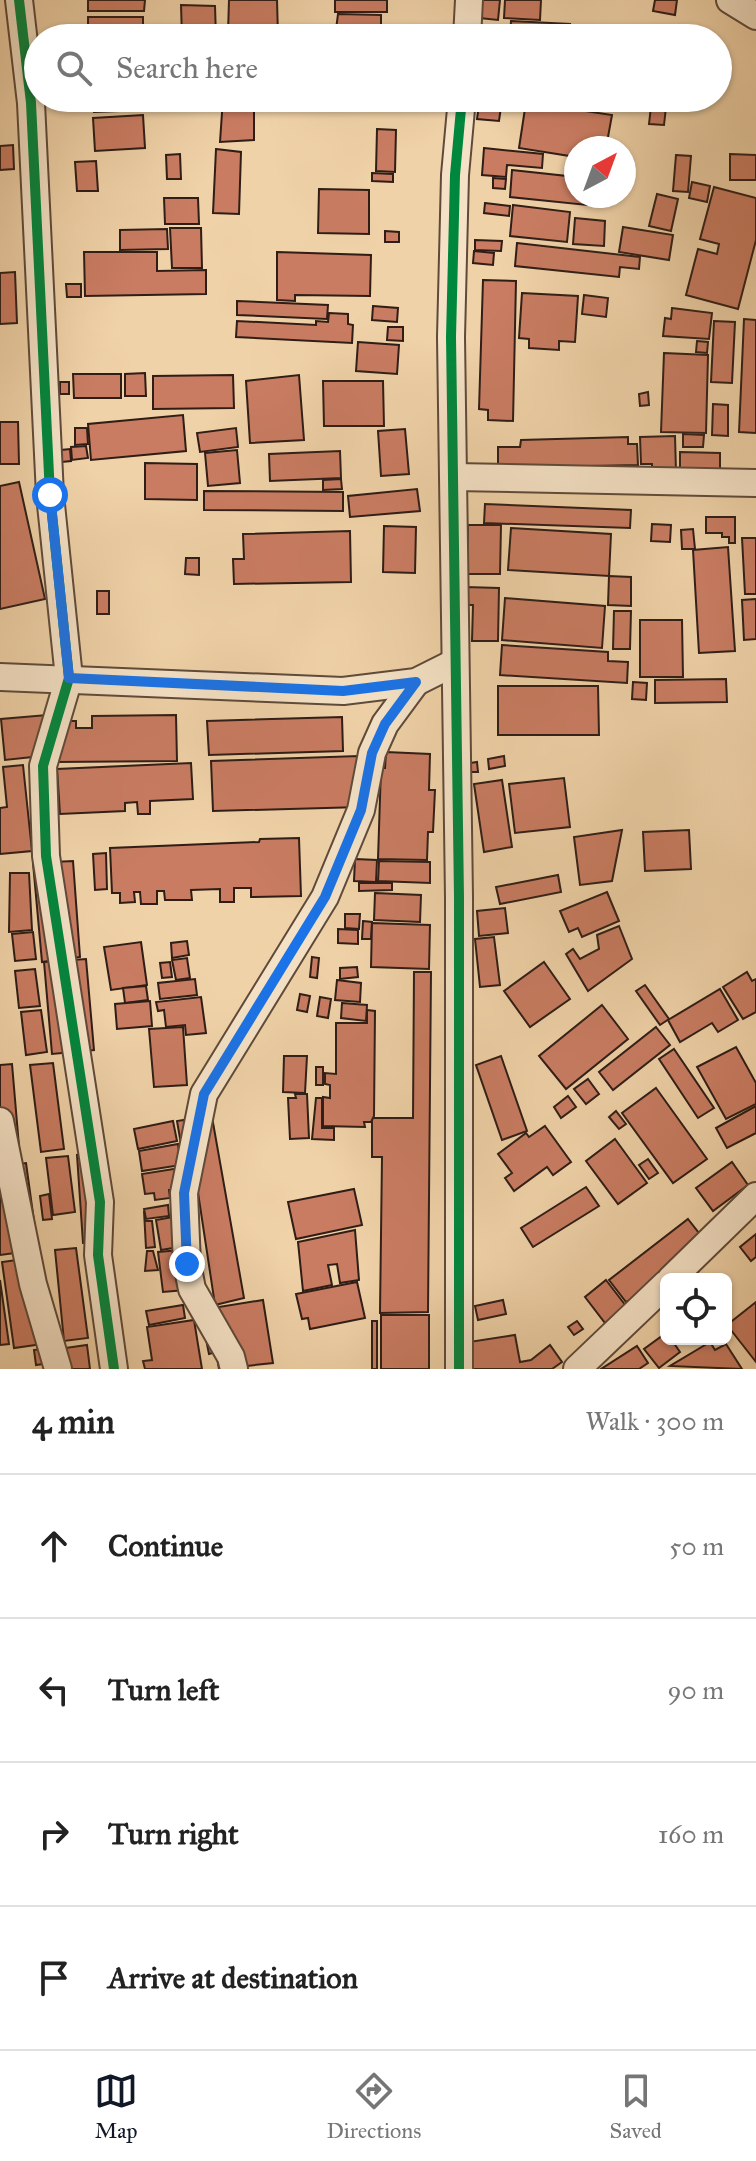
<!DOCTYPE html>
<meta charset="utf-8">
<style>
:root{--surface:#fff;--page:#f2f2f2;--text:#222;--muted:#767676;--line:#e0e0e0;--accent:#111827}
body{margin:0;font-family:"IM FELL Great Primer",serif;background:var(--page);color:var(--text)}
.controls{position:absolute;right:24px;bottom:24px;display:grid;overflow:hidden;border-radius:12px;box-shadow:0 2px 6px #0004}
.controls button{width:72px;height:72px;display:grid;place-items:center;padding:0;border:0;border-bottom:2px solid var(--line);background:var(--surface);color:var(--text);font:40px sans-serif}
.compass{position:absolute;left:564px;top:136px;width:72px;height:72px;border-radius:50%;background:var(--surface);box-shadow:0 2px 6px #0004;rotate:41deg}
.stop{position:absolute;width:24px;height:24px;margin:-18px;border:6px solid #1a73e8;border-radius:50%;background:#fff}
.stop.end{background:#1a73e8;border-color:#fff;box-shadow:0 2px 8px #0008}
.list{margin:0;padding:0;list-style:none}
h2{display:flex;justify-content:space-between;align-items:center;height:104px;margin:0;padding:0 32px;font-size:34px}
h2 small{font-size:26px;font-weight:400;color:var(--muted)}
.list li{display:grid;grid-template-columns:52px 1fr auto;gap:24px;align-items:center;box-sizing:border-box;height:144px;padding:0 32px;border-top:2px solid var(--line)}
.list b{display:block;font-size:30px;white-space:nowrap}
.list em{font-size:26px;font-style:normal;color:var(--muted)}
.icon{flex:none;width:44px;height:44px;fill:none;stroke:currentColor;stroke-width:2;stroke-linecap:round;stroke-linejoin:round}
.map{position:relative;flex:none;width:756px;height:1369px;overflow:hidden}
.search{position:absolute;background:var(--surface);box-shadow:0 2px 6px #0004;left:24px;right:24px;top:24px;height:88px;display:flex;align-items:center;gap:20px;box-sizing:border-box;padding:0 28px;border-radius:44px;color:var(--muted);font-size:30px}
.sheet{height:680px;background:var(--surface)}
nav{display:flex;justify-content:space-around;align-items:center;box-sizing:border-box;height:112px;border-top:2px solid var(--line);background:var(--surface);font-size:22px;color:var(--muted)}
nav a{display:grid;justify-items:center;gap:4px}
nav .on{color:var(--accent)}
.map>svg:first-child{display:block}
</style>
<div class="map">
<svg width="756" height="1369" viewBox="0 0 756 1369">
<rect width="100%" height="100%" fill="#f0d2a8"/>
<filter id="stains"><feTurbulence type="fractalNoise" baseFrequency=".0025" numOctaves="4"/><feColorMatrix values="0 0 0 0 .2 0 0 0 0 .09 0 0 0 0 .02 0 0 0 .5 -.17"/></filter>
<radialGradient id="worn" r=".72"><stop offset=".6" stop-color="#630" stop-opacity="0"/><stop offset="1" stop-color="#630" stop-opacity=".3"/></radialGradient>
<!-- building -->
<g fill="#c97c62" stroke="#2f1d16" stroke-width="2">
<path d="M 88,0 L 145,0 L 144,11 L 88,11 Z"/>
<path d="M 229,0 L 277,0 L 278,36 L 228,33 Z"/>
<rect x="335" y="0" width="52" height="12"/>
<path d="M 472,0 L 500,0 L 498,20 L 470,17 Z"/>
<path d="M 505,0 L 541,0 L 540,20 L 504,18 Z"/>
<path d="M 655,0 L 677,0 L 675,15 L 653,11 Z"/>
<path d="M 181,5 L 215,6 L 216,38 L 182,38 Z"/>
<path d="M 338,14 L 381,15 L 381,38 L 335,37 Z"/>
<rect x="88" y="17" width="55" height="16"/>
<path d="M 511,21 L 570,24 L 569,38 L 510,38 Z"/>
<path d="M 607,32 L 655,38 L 607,38 Z"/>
<path d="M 94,98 L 146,98 L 146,110 L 94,112 Z"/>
<path d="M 223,98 L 254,98 L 254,140 L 220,142 Z"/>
<rect x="275" y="98" width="58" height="8"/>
<path d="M 652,98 L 667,98 L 664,125 L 649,124 Z"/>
<path d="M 526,102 L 612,115 L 606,148 L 576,148 L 576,157 L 519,148 Z"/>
<path d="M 479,105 L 501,107 L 499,121 L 477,119 Z"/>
<path d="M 143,115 L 145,148 L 95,151 L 93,118 Z"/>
<path d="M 377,129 L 396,130 L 395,172 L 376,171 Z"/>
<path d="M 13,145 L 14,169 L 0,170 L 0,146 Z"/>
<path d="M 484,148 L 543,154 L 542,168 L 507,165 L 506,177 L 482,175 Z"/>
<path d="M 216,149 L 241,152 L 239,214 L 213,213 Z"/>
<path d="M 180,154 L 181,179 L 167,179 L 166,155 Z"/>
<path d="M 730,154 L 756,155 L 756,180 L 730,180 Z"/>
<path d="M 676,155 L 691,156 L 688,192 L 673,191 Z"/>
<path d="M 96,161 L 98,191 L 77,191 L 75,162 Z"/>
<path d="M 512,170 L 576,177 L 576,196 L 587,196 L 587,205 L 510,197 Z"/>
<path d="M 372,173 L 393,174 L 393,182 L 372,181 Z"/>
<path d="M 493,178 L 506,179 L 505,189 L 493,188 Z"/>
<path d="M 692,182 L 710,186 L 707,202 L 689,198 Z"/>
<path d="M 714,187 L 756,198 L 756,240 L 738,309 L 686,295 L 698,249 L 717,254 L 719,244 L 700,239 Z"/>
<path d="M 319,189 L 369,190 L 369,234 L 318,233 Z"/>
<path d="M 657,194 L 678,199 L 671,231 L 649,226 Z"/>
<path d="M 164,198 L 198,198 L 199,224 L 165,224 Z"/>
<path d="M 485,203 L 510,206 L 509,216 L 484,213 Z"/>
<path d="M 513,205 L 570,212 L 567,242 L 510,236 Z"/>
<path d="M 575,218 L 605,221 L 604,246 L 573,244 Z"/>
<path d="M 623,227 L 673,235 L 669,260 L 619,252 Z"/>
<path d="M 170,228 L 201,228 L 202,268 L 172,268 Z"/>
<path d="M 167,229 L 168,249 L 120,250 L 120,230 Z"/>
<path d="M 385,231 L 399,232 L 399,242 L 385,242 Z"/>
<path d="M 475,240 L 502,241 L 501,251 L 475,250 Z"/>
<path d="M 517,243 L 640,257 L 639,269 L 620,267 L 619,277 L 515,266 Z"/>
<path d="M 474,251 L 494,253 L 493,265 L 473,263 Z"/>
<path d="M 84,252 L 157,252 L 157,271 L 206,270 L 206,294 L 85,296 Z"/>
<path d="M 277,252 L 371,255 L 370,296 L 295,295 L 295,301 L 277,300 Z"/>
<path d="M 15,272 L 17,323 L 0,324 L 0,273 Z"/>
<path d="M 483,280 L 516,281 L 513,421 L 488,420 L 488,410 L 479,409 Z"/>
<path d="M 66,284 L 81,284 L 81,297 L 67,297 Z"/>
<path d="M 522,293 L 578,296 L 575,342 L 559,341 L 559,350 L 529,348 L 529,339 L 519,338 Z"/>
<path d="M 584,295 L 608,298 L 606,317 L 582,314 Z"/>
<path d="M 237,301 L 328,305 L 327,319 L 237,315 Z"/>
<path d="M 373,306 L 398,308 L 397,322 L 372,320 Z"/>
<path d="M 672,308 L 712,313 L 709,339 L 663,336 L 665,318 L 671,319 Z"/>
<path d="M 329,313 L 348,314 L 348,324 L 353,325 L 352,343 L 236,337 L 237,321 L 316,325 L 316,321 L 328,322 Z"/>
<path d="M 744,319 L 756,320 L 756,433 L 739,432 Z"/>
<path d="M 714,321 L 735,322 L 732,383 L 711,382 Z"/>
<path d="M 388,327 L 403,327 L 403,341 L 387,340 Z"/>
<path d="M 697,341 L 708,342 L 707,353 L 696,352 Z"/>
<path d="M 358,342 L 399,345 L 397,374 L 356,371 Z"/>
<path d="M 664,353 L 708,355 L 706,433 L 661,432 Z"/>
<path d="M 145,373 L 146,396 L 125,396 L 125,374 Z"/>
<path d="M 73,374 L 121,374 L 121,398 L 74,398 Z"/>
<path d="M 233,375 L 234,408 L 153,409 L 153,376 Z"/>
<path d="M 299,375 L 304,440 L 250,443 L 246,381 Z"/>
<path d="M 323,381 L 383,381 L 384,426 L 324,426 Z"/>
<rect x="60" y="382" width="9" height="12"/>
<path d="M 648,392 L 649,405 L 640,406 L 639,394 Z"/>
<path d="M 713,404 L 728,405 L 728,436 L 712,435 Z"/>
<path d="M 183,415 L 186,451 L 91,460 L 88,424 Z"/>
<path d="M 0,422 L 18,422 L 19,464 L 0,464 Z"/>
<path d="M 75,428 L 87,428 L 88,444 L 75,445 Z"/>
<path d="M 236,428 L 238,447 L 200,452 L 197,433 Z"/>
<path d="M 405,429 L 409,474 L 381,476 L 378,431 Z"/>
<path d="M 683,434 L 704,435 L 703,447 L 683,447 Z"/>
<path d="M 675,436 L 676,472 L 652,472 L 652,464 L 641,464 L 640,437 Z"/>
<path d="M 628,437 L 628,444 L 637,444 L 638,465 L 498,468 L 498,447 L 520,447 L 521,440 Z"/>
<path d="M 86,446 L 88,458 L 72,460 L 71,447 Z"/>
<path d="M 70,449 L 71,461 L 62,462 L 61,450 Z"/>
<path d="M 237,450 L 240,483 L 208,486 L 205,453 Z"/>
<path d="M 340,451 L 341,478 L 270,481 L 269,454 Z"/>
<path d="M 680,452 L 720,453 L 720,475 L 680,475 Z"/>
<path d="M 145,463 L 197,464 L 197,500 L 145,499 Z"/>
<path d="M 341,479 L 342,489 L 323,490 L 323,480 Z"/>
<path d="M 19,482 L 45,599 L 0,609 L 0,486 Z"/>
<path d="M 417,489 L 420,511 L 350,517 L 348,496 Z"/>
<path d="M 204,491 L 343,492 L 343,511 L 204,510 Z"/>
<path d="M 485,504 L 631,510 L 630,528 L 484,523 Z"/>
<path d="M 706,517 L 735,517 L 735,543 L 729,543 L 729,537 L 722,537 L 722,533 L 706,533 Z"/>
<path d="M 652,524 L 671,525 L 670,542 L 651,541 Z"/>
<path d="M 468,525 L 501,525 L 500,574 L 468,574 Z"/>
<path d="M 384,526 L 416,527 L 415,573 L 383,572 Z"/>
<path d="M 511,528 L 611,534 L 609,576 L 508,570 Z"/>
<path d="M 693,529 L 695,549 L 682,549 L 681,530 Z"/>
<path d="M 350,531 L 351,582 L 234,584 L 233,559 L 244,559 L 243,534 Z"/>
<path d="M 742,538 L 756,538 L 756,594 L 745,594 Z"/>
<path d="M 728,547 L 735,651 L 699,653 L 693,550 Z"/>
<path d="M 186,558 L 199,558 L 199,575 L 185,574 Z"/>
<path d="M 609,576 L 631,577 L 631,606 L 608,605 Z"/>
<path d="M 465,587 L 499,588 L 498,641 L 472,641 L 473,605 L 466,605 Z"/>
<rect x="97" y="591" width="12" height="23"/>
<path d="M 505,598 L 605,606 L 602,648 L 502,640 Z"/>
<path d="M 756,599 L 756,639 L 744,640 L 742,600 Z"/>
<path d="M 614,611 L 631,611 L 630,649 L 613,649 Z"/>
<path d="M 640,620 L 682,620 L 683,677 L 640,677 Z"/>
<path d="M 502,645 L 608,652 L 608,661 L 628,662 L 627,683 L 500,675 Z"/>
<path d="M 726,679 L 727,702 L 655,703 L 655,680 Z"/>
<path d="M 633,682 L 647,683 L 646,700 L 632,699 Z"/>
<path d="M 498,686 L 598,686 L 599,735 L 498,735 Z"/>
<path d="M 47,715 L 51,755 L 5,760 L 1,719 Z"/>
<path d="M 176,715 L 177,761 L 56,762 L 55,721 L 76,721 L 76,728 L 92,728 L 92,716 Z"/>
<path d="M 342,717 L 343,751 L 209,755 L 207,721 Z"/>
<path d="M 386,752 L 430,754 L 429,790 L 435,790 L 433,832 L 428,832 L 427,860 L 378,859 L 381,768 L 385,768 Z"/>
<path d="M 359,756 L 361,807 L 213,811 L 211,761 Z"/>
<path d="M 504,756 L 505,766 L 489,769 L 488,759 Z"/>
<path d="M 477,762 L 478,772 L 471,772 L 470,763 Z"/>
<path d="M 191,763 L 193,799 L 150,801 L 150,814 L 138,814 L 137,802 L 125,803 L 125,811 L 60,814 L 57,769 Z"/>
<path d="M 23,765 L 32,851 L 0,854 L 0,808 L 7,807 L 3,767 Z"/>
<path d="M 564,778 L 570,827 L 515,833 L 509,784 Z"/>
<path d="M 502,780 L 512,847 L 484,852 L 474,784 Z"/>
<path d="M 622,830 L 612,881 L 580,885 L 574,837 Z"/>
<path d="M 689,830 L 691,869 L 645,871 L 643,832 Z"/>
<path d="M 299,838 L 301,896 L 251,897 L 251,888 L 234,888 L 234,902 L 220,902 L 220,889 L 191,890 L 192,900 L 165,900 L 164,891 L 157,891 L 157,904 L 141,904 L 140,892 L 134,892 L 135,902 L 120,903 L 120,893 L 112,893 L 110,848 L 259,842 L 260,839 Z"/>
<path d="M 106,853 L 107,889 L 95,890 L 93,854 Z"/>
<path d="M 355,859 L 377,860 L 376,882 L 354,881 Z"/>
<path d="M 73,861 L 80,957 L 42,962 L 33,863 Z"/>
<path d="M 379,861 L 430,862 L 430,883 L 378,881 Z"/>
<path d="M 10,873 L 29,873 L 32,930 L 9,932 Z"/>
<path d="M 558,875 L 561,892 L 500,904 L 496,887 Z"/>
<path d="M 359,883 L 392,883 L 392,890 L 359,891 Z"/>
<path d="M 607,892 L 619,921 L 582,937 L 578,928 L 569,932 L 560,911 Z"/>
<path d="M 375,893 L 421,895 L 420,922 L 374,920 Z"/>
<path d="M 505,908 L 508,933 L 479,936 L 477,911 Z"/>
<path d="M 345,914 L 360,914 L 359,929 L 345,928 Z"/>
<path d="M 363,921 L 372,922 L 371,939 L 362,939 Z"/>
<path d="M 372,923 L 430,925 L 429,969 L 371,967 Z"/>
<path d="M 619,926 L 632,959 L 588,991 L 566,954 L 573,949 L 580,959 L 599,949 L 597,935 Z"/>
<path d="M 338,929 L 358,930 L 358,944 L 338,943 Z"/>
<path d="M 33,932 L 36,959 L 15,961 L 12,934 Z"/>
<path d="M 494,937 L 500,985 L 480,987 L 475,939 Z"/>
<path d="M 187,941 L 189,955 L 172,958 L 171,943 Z"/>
<path d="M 141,942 L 147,985 L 111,990 L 104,947 Z"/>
<path d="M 312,957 L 319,958 L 317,978 L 310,977 Z"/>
<path d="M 187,958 L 190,978 L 176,980 L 172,960 Z"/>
<path d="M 86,959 L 94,1050 L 52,1054 L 44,962 Z"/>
<path d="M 170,962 L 172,977 L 162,978 L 160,963 Z"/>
<path d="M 544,962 L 570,999 L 530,1027 L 504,991 Z"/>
<path d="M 357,967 L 358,977 L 340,979 L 340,968 Z"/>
<path d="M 35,969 L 40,1006 L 19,1008 L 15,971 Z"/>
<path d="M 414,972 L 431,972 L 428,1312 L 380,1313 L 382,1157 L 372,1157 L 372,1118 L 413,1118 Z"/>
<path d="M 747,972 L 752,981 L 756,979 L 756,1012 L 743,1019 L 723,987 Z"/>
<path d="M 195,979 L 197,995 L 160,999 L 158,983 Z"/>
<path d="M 337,980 L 361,983 L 360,1002 L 335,1000 Z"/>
<path d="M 645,985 L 669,1019 L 660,1025 L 636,991 Z"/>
<path d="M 146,986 L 148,1000 L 125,1003 L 123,988 Z"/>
<path d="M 720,989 L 738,1020 L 718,1032 L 712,1023 L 680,1042 L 668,1020 Z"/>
<path d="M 300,994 L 310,996 L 307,1012 L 297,1010 Z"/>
<path d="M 201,997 L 206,1033 L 186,1035 L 185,1025 L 166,1027 L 164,1010 L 158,1011 L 156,1002 Z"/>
<path d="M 320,997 L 331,999 L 328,1018 L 317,1016 Z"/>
<path d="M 150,1001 L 152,1026 L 117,1029 L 115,1004 Z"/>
<path d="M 342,1003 L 367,1005 L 366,1021 L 341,1018 Z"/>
<path d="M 602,1005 L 628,1039 L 566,1089 L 539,1056 Z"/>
<path d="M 41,1010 L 47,1052 L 26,1055 L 21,1012 Z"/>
<path d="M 367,1010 L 375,1011 L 374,1116 L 371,1122 L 364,1122 L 365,1127 L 323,1126 L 323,1097 L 330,1098 L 330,1085 L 325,1084 L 325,1073 L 336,1074 L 336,1023 L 367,1023 Z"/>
<path d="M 183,1027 L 187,1085 L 154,1087 L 149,1029 Z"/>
<path d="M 656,1027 L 670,1045 L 613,1090 L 599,1072 Z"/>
<path d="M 736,1047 L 756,1083 L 756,1104 L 726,1119 L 697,1067 Z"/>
<path d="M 674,1049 L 714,1108 L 698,1118 L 659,1059 Z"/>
<path d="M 284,1056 L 307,1056 L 305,1093 L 283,1092 Z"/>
<path d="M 501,1056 L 527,1131 L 502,1140 L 476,1065 Z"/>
<path d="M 53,1063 L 64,1149 L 41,1152 L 30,1065 Z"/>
<path d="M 12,1064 L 20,1158 L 0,1159 L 0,1065 Z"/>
<rect x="316" y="1067" width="7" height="18"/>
<path d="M 588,1079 L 599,1094 L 586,1104 L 574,1089 Z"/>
<path d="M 656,1088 L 707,1159 L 673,1183 L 622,1113 Z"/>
<path d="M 295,1094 L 307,1094 L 309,1138 L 290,1139 L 288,1098 L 296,1098 Z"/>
<path d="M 568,1096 L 576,1107 L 561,1118 L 554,1107 Z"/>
<path d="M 316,1098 L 322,1098 L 322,1128 L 334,1128 L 334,1140 L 312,1139 Z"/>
<path d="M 756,1106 L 756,1133 L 727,1148 L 716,1128 Z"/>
<path d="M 616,1111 L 626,1124 L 619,1129 L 609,1117 Z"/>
<path d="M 212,1117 L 244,1298 L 215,1305 L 187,1120 Z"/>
<path d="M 184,1120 L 188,1149 L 182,1150 L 177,1121 Z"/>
<path d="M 173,1121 L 177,1141 L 138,1149 L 134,1129 Z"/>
<path d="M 545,1126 L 571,1162 L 553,1175 L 547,1167 L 514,1191 L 505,1178 L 512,1173 L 498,1154 L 526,1133 L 529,1137 Z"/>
<path d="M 615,1139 L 647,1183 L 618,1204 L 586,1161 Z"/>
<path d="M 178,1144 L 181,1165 L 142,1171 L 139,1151 Z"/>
<path d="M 103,1153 L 109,1241 L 83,1243 L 77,1155 Z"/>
<path d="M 68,1156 L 75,1212 L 53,1215 L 46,1158 Z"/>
<path d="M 648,1159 L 658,1173 L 649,1179 L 639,1165 Z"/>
<path d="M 732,1162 L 748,1185 L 713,1211 L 696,1188 Z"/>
<path d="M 26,1163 L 38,1250 L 0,1255 L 0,1166 Z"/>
<path d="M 180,1168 L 174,1190 L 169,1190 L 170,1198 L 155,1200 L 154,1193 L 145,1194 L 142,1174 Z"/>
<path d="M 586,1187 L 599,1206 L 533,1247 L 521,1228 Z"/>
<path d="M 354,1189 L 362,1225 L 296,1239 L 288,1202 Z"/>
<path d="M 49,1194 L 52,1219 L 43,1220 L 40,1196 Z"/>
<path d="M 168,1205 L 169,1216 L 146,1219 L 144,1209 Z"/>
<path d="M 144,1211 L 145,1221 L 152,1221 L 155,1247 L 146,1248 Z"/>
<path d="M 173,1217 L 179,1247 L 161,1250 L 156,1220 Z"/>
<path d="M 688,1219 L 702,1237 L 636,1297 L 626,1302 L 609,1280 Z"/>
<path d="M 355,1230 L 359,1280 L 340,1283 L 337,1264 L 328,1265 L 332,1285 L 303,1291 L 298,1242 Z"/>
<path d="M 756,1234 L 756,1257 L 751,1261 L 740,1247 Z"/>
<path d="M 76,1248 L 88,1338 L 64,1341 L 55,1250 Z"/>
<path d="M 181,1250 L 197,1289 L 163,1292 L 158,1252 Z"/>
<path d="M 147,1251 L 153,1251 L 158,1270 L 145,1271 Z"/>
<path d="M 39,1257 L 50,1343 L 14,1348 L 2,1262 Z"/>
<path d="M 0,1280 L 9,1344 L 0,1345 Z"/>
<path d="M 606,1280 L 626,1306 L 605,1323 L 585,1297 Z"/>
<path d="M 357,1282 L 365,1318 L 310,1329 L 308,1318 L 302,1319 L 296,1294 Z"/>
<path d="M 263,1300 L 273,1363 L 219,1369 L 216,1352 L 209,1354 L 200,1310 Z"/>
<path d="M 503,1300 L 506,1314 L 478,1320 L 475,1306 Z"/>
<path d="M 756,1302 L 756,1362 L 727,1325 Z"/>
<path d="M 183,1305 L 185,1318 L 149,1325 L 146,1311 Z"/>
<rect x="381" y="1315" width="48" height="54"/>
<path d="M 194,1320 L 202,1369 L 145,1369 L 143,1361 L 152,1360 L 147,1327 Z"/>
<rect x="372" y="1321" width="5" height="48"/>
<path d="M 577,1321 L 583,1329 L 574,1335 L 568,1327 Z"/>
<path d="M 666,1333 L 666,1339 L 671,1339 L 680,1352 L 659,1368 L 644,1349 Z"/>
<path d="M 515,1335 L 520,1362 L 531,1360 L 550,1345 L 562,1362 L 552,1369 L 473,1369 L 469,1342 Z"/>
<path d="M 710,1342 L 715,1350 L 726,1344 L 742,1369 L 670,1366 Z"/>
<path d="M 87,1345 L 90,1369 L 68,1369 L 65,1348 Z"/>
<path d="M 637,1346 L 648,1363 L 639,1369 L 601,1369 Z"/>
<path d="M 55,1347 L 57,1362 L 36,1365 L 34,1350 Z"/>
</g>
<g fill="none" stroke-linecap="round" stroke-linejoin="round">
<defs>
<g id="street">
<path d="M 19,0 L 31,103 L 50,495 L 69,678 L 43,766 L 46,856 L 100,1202 L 98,1255 L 114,1369"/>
<path d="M 730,0 L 756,16"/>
<path d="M 467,38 L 469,0"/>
<path d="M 454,477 L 756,483"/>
<path d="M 0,677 L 343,691 L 416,682 L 454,663"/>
<path d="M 0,1121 L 33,1284 L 58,1369"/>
<path d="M 671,1279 L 756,1196"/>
<path d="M 234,1369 L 231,1357 L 192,1289 L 187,1264 L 184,1193 L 204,1094 L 325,897 L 361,810 L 372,753 L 385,724 L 416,682"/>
<path d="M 459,1369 L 459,897 L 451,337 L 455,175 L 462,98"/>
<path d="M 577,1369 L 666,1284"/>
</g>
</defs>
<!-- street casing -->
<use href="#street" stroke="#5f4a3a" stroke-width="30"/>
<!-- street -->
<use href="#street" stroke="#f5e2c6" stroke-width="26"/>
<defs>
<g id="cycleway">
<path d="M 19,0 L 31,103 L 50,495 L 69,678 L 43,766 L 46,856 L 100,1202 L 98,1255 L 114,1369"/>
<path d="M 459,1369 L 459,897 L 451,337 L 455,175 L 462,98"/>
</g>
</defs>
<!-- cycleway casing -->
<use href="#cycleway" stroke="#f5e2c6" stroke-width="15"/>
<!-- cycleway -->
<use href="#cycleway" stroke="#00873e" stroke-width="10"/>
</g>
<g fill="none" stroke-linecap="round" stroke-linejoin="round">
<!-- route -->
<path stroke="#1a73e8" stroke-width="10" d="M 50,495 L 69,678 L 343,691 L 416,682 L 385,724 L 372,753 L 361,810 L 325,897 L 204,1094 L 184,1193 L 187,1264"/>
</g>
<rect width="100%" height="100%" filter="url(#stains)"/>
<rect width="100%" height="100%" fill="url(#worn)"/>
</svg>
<div class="controls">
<button><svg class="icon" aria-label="locate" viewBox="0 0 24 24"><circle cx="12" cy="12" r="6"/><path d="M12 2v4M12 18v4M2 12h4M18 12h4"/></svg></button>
</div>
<svg class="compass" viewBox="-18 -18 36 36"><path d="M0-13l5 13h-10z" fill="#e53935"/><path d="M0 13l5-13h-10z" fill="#767676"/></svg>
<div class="stop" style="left:50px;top:495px"></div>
<div class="stop end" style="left:187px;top:1264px"></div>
<div class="search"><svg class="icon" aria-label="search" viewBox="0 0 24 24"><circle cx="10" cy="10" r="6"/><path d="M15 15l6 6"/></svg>Search here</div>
</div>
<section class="sheet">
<h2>4 min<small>Walk · 300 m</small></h2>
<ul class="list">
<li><svg class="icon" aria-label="ahead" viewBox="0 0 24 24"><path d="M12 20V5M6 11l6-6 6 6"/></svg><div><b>Continue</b></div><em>50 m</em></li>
<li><svg class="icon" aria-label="left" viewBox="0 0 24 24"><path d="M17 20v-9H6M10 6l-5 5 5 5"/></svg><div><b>Turn left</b></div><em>90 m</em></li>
<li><svg class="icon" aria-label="right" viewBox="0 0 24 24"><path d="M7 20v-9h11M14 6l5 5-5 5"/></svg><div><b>Turn right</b></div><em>160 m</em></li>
<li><svg class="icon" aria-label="arrive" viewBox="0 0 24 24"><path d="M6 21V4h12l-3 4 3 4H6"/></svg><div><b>Arrive at destination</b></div></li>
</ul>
</section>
<nav>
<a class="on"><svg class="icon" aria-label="map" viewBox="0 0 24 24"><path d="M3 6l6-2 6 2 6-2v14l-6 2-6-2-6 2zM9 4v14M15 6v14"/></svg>Map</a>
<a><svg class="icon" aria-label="directions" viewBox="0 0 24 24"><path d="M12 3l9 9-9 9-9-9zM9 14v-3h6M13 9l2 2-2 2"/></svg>Directions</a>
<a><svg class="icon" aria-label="saved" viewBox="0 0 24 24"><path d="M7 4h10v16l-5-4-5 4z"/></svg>Saved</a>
</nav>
